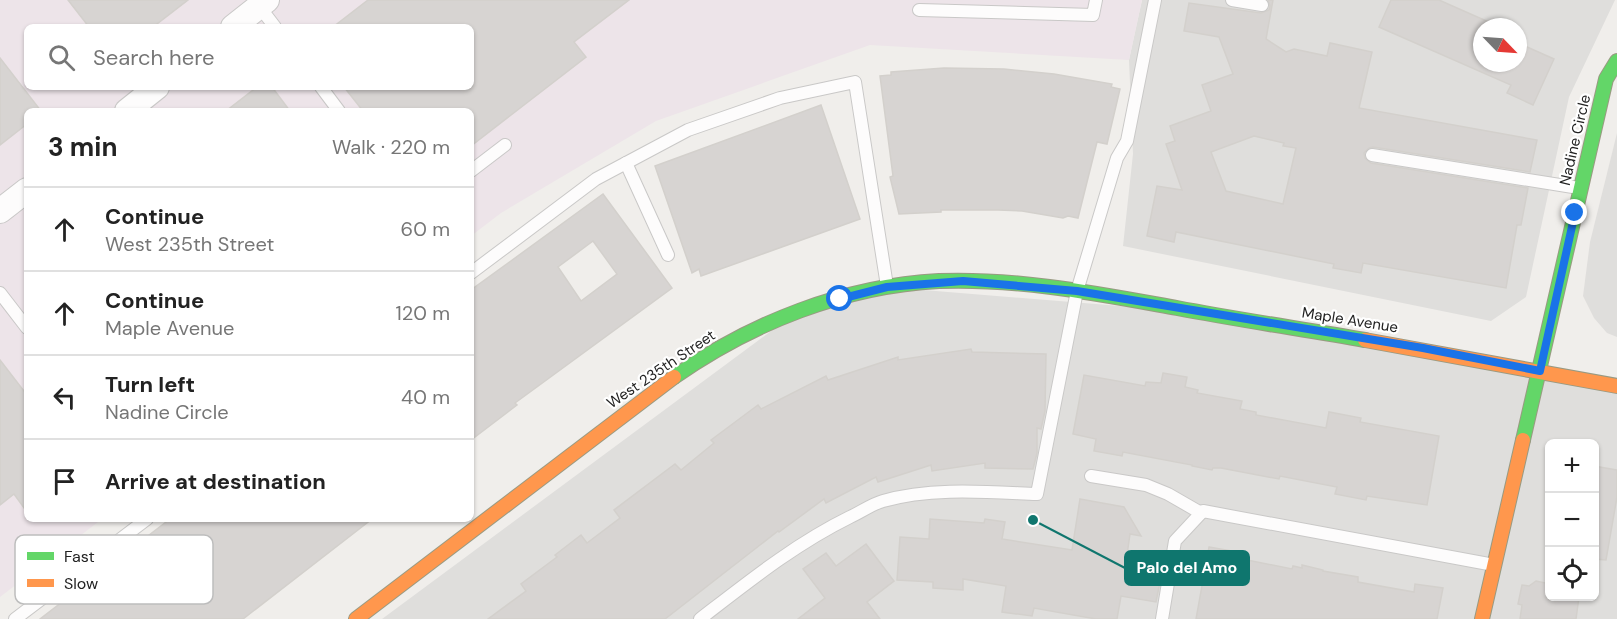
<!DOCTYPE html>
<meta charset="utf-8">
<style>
:root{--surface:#fff;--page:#f2f2f2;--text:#222;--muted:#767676;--line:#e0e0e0}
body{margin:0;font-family:"DM Sans",sans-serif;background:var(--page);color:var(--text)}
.controls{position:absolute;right:18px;bottom:18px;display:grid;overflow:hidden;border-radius:9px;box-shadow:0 2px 4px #0004}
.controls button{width:54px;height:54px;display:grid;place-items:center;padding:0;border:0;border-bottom:2px solid var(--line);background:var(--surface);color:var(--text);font:30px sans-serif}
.compass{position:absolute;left:1473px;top:18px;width:54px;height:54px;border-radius:50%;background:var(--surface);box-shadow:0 2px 4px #0004;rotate:115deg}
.stop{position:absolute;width:18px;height:18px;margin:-14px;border:4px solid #1a73e8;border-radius:50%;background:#fff}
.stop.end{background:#1a73e8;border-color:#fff;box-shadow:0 2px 6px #0008}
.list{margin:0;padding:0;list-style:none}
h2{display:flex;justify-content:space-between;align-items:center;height:78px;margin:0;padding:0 24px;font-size:26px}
h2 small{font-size:20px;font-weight:400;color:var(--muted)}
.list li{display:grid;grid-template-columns:39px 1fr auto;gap:18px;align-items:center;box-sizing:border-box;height:84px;padding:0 24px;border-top:2px solid var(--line)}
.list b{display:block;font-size:22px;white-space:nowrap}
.list p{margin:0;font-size:20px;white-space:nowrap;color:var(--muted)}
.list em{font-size:20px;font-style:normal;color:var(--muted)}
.icon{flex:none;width:33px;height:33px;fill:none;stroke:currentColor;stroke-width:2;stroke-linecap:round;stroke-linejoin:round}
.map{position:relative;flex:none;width:1617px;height:619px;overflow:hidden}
.search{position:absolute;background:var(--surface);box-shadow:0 2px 4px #0004;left:24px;top:24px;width:450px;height:66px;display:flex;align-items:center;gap:15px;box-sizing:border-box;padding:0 21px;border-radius:9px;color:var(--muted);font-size:22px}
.panel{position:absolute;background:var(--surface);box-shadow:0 2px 4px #0004;left:24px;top:108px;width:450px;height:414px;border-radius:9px}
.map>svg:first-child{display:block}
</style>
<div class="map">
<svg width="1617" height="619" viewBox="0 0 1617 619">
<rect width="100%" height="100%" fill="#f0eeeb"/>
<!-- residential -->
<g fill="#dfdedc" fill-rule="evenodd">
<path d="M 1142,0 L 1615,0 L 1569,97 L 1526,297 L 1491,321 L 1123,246 L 1133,154 L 1129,60 ZM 1482,27 L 1518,27 L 1518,63 L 1482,63 Z"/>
<path d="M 1617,133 L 1617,337 L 1607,333 L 1594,318 L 1583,296 L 1590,242 Z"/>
<path d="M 887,287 L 1194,312 L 1617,389 L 1617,619 L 382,619 L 794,314 ZM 1550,444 L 1594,444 L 1594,596 L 1550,596 Z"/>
</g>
<!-- industrial -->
<path fill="#ede4e9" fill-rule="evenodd" d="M 0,0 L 1142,0 L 1129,60 L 870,45 L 656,121 L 501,213 L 471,236 L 471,111 L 27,111 L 27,519 L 102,519 L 0,597 ZM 27,27 L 471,27 L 471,87 L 27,87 Z"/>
<!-- building -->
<g fill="#d7d4d2" stroke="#d3d0cc" stroke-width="1.5" fill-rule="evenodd">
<path d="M 68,0 L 188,0 L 153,27 L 89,27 Z"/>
<path d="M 368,0 L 629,0 L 574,42 L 586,57 L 471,146 L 471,111 L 363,111 L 344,87 L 471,87 L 471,27 L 333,27 Z"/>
<path d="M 1268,0 L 1273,0 L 1266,39 L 1286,52 L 1294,49 L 1327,56 L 1330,43 L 1372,52 L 1359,108 L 1537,140 L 1530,172 L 1373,147 L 1369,148 L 1364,153 L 1365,158 L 1371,163 L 1528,188 L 1521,225 L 1517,225 L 1506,288 L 1363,263 L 1361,273 L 1333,268 L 1334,264 L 1176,232 L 1174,242 L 1147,236 L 1157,186 L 1182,190 L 1166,144 L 1175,141 L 1170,126 L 1211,111 L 1202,85 L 1233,74 L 1219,37 L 1184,31 L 1189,3 L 1261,13 L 1269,10 L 1270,6 ZM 1254,136 L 1284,143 L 1283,146 L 1296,148 L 1283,204 L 1226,191 L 1211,152 Z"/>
<path d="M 1391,0 L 1439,0 L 1500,27 L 1482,27 L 1482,63 L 1518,63 L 1518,43 L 1554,59 L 1533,105 L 1507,93 L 1511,85 L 1379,27 Z"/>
<path d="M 0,58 L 41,111 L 27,111 L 27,124 L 0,145 Z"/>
<path d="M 944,68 L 1004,69 L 1054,74 L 1112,84 L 1111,87 L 1120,89 L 1107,144 L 1097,142 L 1078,218 L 1068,216 L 1063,218 L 1022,211 L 998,210 L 941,210 L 941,212 L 899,214 L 890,177 L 893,176 L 880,76 L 891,75 L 891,72 Z"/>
<path d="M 257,87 L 272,87 L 290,111 L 226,111 Z"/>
<path d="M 821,105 L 860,219 L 701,276 L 699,269 L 692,273 L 655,166 Z"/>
<path d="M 603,194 L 672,288 L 515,403 L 517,405 L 471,440 L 471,290 ZM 593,241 L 617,274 L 581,301 L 558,267 Z"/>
<path d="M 971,349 L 972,352 L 1046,354 L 1045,411 L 1041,429 L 1037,428 L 1037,453 L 1033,469 L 985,468 L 985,463 L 932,471 L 931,465 L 878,482 L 876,477 L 826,503 L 824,499 L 779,532 L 778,531 L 665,619 L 488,619 L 526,591 L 521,584 L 557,557 L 555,555 L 581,535 L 587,543 L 620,518 L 614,510 L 675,464 L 681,470 L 714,443 L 711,440 L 758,405 L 761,409 L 826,376 L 828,380 L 898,357 L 898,360 Z"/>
<path d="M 0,360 L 27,395 L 27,512 L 14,494 L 0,505 Z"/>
<path d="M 1163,373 L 1187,377 L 1185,387 L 1198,390 L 1197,393 L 1242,401 L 1240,409 L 1256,412 L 1256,415 L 1326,428 L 1329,412 L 1361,418 L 1360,422 L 1439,436 L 1427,505 L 1367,496 L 1366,500 L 1335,494 L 1337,487 L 1280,476 L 1279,479 L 1221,468 L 1213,468 L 1212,470 L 1192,466 L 1192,465 L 1123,452 L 1122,456 L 1094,451 L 1096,439 L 1073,434 L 1084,375 L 1145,386 L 1146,382 L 1161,383 Z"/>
<path d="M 1594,466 L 1617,470 L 1617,497 L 1606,560 L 1594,559 Z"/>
<path d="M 1080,499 L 1124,507 L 1141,536 L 1130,534 L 1124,576 L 1160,582 L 1156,602 L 1121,596 L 1117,619 L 1096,619 L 1034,608 L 1032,616 L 1002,612 L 1006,586 L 963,579 L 963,590 L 933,588 L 933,582 L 897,580 L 900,537 L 929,539 L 930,519 L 984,523 L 985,519 L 1005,522 L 1002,539 L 1072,550 Z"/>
<path d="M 170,519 L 372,519 L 243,619 L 40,619 Z"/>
<path d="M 866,544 L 894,581 L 867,602 L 880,619 L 798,619 L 825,598 L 803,569 L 826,553 L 836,566 Z"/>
<path d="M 1209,547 L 1238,552 L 1237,558 L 1292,569 L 1293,566 L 1302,568 L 1302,565 L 1323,570 L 1323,571 L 1358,577 L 1358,582 L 1414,592 L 1415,584 L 1443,588 L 1437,619 L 1196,619 Z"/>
<path d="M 1536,581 L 1550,584 L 1550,597 L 1579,597 L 1576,619 L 1520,619 L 1522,605 L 1518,604 L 1522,585 L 1529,586 Z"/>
</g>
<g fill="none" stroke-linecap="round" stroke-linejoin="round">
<defs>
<g id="lane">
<path d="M 1232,0 L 1262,5"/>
<path d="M 259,6 L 275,27"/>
<path d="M 919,10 L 1093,15 L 1096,0"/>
<path d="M 321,87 L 339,111"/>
<path d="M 1372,155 L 1579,188"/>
<path d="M 626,163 L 668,255"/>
<path d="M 471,171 L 505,145"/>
<path d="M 471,273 L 596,179 L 688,130 L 780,98 L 855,82 L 887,286"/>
<path d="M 0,293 L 27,328"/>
<path d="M 1091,476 L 1146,485 L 1168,494 L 1201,513"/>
<path d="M 15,619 L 147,519"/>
<path d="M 700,619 C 748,582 795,544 850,517 C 861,512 872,504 883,501 C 931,487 988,492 1037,494 L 1077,291 L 1117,158 L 1127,141 L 1155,0"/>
<path d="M 1162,619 L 1175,541 L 1203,511 L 1494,565"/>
</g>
<g id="street">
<path d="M 233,27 L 267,0"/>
<path d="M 127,111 L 157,87"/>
<path d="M 0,211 L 27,190"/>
</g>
<g id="fast">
<path d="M 674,377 C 751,323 844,286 939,281 C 1019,278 1099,294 1177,308 C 1240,320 1302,329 1365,340"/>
<path d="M 1523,440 L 1606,79 L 1617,61"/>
</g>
<g id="slow">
<path d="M 1365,340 L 1617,386"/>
<path d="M 356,619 L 674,377"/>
<path d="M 1482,619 L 1523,440"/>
</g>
</defs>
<!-- lane casing -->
<use href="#lane" stroke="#c9c8c7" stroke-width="14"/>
<!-- street casing -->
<use href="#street" stroke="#c9c8c7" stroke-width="26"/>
<!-- fast casing -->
<use href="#fast" stroke="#999a82" stroke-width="16"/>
<!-- slow casing -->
<use href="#slow" stroke="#999a82" stroke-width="16"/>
<!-- lane -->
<use href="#lane" stroke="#fdfcfc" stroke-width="12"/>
<!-- street -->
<use href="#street" stroke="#fdfcfc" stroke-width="24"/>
<!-- fast -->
<use href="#fast" stroke="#63d668" stroke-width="14"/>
<!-- slow -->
<use href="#slow" stroke="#ff974d" stroke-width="14"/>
</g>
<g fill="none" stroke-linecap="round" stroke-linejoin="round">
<!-- route -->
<path stroke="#1a73e8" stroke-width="8" d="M 840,299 L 887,287 L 963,281 L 1077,291 L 1423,348 L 1540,371 L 1575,213"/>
</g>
<g text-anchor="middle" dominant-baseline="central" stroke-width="4.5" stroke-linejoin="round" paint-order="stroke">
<!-- street labels -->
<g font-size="15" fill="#222" stroke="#fff">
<text transform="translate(1575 140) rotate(-77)">Nadine Circle</text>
<text transform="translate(1350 320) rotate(9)">Maple Avenue</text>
<text transform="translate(661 369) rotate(-34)">West 235th Street</text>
</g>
</g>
<!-- legend -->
<rect x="15" y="535" width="198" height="69" rx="9" fill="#fff" stroke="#bdbdbd" stroke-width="1.5"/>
<rect x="27" y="552" width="27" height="8" fill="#63d668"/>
<rect x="27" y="579" width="27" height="8" fill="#ff974d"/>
<g font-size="16" fill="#222">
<text x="64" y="562">Fast</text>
<text x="64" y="589">Slow</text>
</g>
<!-- callouts -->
<path fill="none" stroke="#0f766e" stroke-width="2" d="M1033 520L1125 568"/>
<circle fill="#0f766e" stroke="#fff" stroke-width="2" cx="1033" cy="520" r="6"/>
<rect fill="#0f766e" stroke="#0f766e" stroke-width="2" x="1125" y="551" width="124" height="34" rx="6"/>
<g font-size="16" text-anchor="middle" font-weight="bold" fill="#fff">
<text x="1187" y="573">Palo del Amo</text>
</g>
</svg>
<div class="controls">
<button>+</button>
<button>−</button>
<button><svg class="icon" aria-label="locate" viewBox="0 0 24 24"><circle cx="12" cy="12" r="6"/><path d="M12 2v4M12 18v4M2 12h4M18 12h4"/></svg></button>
</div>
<svg class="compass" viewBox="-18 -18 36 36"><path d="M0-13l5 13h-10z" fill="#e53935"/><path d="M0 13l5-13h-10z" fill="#767676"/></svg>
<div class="stop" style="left:840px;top:299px"></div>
<div class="stop end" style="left:1575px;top:213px"></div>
<div class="search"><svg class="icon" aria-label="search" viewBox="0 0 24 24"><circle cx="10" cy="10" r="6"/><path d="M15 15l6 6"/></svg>Search here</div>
<section class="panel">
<h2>3 min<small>Walk · 220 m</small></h2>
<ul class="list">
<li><svg class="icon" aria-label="ahead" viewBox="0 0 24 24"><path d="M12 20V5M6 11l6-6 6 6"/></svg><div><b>Continue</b><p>West 235th Street</p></div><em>60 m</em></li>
<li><svg class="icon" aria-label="ahead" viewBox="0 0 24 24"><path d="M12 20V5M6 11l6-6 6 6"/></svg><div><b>Continue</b><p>Maple Avenue</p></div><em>120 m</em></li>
<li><svg class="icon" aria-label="left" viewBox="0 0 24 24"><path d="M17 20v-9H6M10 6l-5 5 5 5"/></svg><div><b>Turn left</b><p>Nadine Circle</p></div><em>40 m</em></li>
<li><svg class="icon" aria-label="arrive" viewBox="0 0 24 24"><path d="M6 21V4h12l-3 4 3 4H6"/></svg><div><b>Arrive at destination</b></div></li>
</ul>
</section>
</div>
